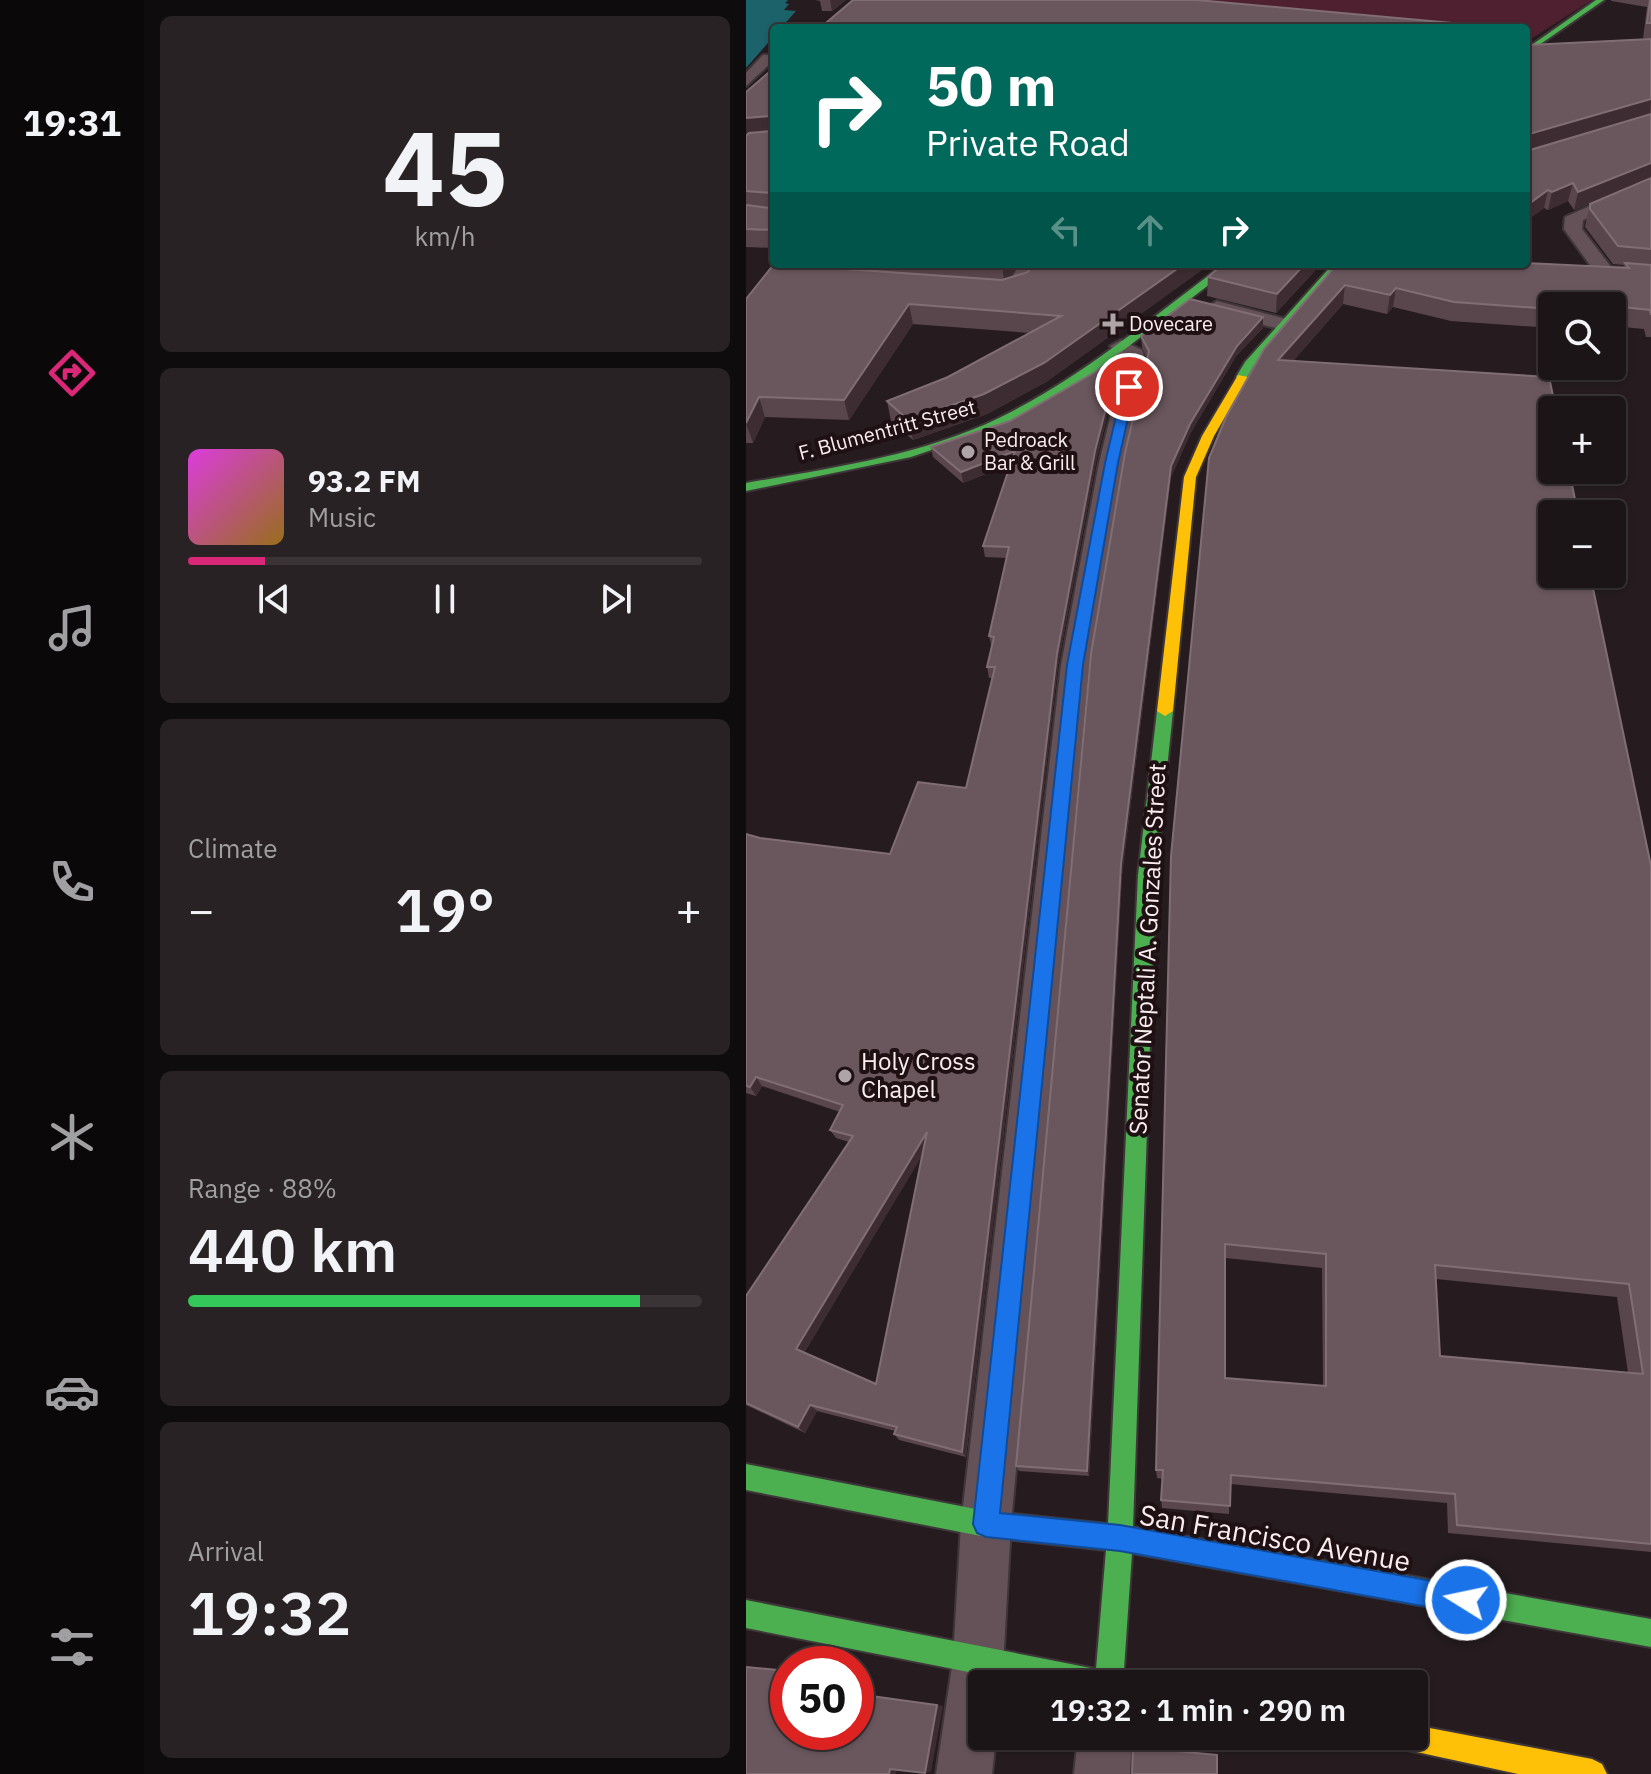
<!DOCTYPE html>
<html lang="en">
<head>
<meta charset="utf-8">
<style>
  body { margin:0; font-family:"IBM Plex Sans",sans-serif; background:#292224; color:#f1f3f6; height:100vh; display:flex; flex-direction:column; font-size:30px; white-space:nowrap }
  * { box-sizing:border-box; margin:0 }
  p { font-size:26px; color:#a09fa1 }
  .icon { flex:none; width:44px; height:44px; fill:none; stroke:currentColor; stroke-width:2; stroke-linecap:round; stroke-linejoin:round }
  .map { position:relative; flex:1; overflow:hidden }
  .side { display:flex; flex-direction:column; gap:16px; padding:16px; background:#0f0c0d; width:602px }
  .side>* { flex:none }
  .guide { position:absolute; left:24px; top:24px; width:760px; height:244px; border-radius:8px; box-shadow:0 2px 6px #0004,0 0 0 2px #3a3436; background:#00695c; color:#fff; overflow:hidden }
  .controls { position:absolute; left:792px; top:292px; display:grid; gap:16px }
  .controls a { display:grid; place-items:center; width:88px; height:88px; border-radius:8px; background:#1c1517; box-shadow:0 2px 6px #0004,0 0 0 2px #3a3436; font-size:40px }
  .speed { position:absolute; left:24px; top:1646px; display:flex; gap:16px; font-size:40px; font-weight:700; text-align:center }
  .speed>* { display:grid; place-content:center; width:104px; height:104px; border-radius:50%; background:#1c1517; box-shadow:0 2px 6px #0004,0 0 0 2px #3a3436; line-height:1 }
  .speed .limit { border:12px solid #d22; background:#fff; color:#111 }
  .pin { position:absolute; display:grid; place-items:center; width:68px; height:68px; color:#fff; margin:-34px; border:4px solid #fff; border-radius:50%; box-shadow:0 2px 8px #0007 }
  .me { position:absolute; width:88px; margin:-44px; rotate:280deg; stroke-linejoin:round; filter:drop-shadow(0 0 6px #0008) }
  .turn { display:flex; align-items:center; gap:28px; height:168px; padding:0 24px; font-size:36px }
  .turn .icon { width:104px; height:104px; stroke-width:2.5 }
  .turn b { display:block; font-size:56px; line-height:68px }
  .lanes { display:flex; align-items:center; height:76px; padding:0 24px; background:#0003; justify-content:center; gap:40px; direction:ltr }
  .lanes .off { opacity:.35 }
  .big { font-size:60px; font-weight:600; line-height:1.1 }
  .side .card { flex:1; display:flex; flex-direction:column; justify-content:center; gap:12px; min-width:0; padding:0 28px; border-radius:12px; background:#292224 }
  .side .dial { align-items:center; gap:0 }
  .dial b { font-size:104px; line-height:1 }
  .song { display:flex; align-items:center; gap:24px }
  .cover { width:96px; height:96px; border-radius:12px; background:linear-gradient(135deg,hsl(300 70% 55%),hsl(40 70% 35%)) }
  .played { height:8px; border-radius:4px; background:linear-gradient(90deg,#db2777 15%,#3a3436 15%) }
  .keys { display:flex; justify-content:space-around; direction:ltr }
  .heat { display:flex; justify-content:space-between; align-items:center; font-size:44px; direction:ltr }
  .charge { height:12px; border-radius:6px; background:linear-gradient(90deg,#34c759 88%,#3a3436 0) }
  .trip { position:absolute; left:222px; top:1670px; width:460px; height:80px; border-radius:8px; background:#1c1517; box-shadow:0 2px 6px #0004,0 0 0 2px #3a3436; font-weight:600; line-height:80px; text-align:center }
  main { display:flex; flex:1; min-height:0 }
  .tab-bar { display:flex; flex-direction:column; width:144px; justify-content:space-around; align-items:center; background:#0b0809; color:#a09fa1 }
  .tab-bar .icon { width:56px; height:56px }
  .tab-bar .on { color:#db2777 }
  .tab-bar b { font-size:36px; color:#f1f3f6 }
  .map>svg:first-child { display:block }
  .green { fill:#4f2030 }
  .water { fill:#1c626b }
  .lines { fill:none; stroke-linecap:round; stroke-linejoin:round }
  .street-casing { stroke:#3e3639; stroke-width:4 }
  .fast-casing { stroke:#3e3639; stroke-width:4 }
  .slow-casing { stroke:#3e3639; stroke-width:4 }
  .street { fill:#655258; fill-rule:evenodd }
  .fast { fill:#4caf50; fill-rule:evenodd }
  .slow { fill:#ffc107; fill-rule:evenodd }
  .wall { fill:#59454c; fill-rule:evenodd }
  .shaded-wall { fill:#3d2d33 }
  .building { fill:#6a575e; stroke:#816e75; stroke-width:2; fill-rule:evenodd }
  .route { fill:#1a73e8; stroke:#114b97; stroke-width:2 }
  .poi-dot { fill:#afa4a7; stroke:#1f1014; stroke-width:3 }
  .labels { text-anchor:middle; stroke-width:8; stroke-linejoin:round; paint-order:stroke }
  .far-poi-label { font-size:20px; fill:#f9edf0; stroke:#1f1014; text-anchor:start }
  .far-street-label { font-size:20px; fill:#f9edf0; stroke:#1f1014 }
  .street-label { font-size:24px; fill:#f9edf0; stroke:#1f1014 }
  .poi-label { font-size:24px; fill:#f9edf0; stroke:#1f1014; text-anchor:start }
  .near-street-label { font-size:28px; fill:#f9edf0; stroke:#1f1014 }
</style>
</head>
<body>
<main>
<nav class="tab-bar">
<b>19:31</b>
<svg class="icon on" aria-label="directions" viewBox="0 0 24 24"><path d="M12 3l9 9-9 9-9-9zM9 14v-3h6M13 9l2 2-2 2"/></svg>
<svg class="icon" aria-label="music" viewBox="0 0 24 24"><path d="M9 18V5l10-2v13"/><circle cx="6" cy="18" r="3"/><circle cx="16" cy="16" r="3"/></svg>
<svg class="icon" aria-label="phone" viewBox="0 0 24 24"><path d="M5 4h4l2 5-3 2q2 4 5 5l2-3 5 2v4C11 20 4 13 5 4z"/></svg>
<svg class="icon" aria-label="climate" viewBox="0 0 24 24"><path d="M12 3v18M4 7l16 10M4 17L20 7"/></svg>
<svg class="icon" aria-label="car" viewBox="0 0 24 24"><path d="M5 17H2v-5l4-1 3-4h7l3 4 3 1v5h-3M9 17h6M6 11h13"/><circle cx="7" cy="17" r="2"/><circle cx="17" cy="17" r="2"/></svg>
<svg class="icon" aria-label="filters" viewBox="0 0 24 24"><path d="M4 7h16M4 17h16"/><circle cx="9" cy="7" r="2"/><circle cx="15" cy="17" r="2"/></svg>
</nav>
<section class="side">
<div class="card dial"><b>45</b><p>km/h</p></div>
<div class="card">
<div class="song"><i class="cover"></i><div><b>93.2 FM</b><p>Music</p></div></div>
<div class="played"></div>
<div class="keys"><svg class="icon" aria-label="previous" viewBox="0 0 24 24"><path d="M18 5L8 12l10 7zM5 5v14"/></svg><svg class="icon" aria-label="pause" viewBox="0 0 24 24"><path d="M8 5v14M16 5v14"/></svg><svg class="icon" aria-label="next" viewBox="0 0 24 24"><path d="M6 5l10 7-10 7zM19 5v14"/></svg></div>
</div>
<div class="card"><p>Climate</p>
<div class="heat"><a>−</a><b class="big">19°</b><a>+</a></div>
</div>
<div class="card"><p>Range · 88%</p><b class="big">440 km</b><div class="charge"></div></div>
<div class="card"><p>Arrival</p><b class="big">19:32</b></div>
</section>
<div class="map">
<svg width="905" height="1774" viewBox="0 0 905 1774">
  <rect width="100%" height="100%" fill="#261c1f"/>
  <polygon class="green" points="338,0 846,0 780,42 780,28 605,28"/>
  <polygon class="water" points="0,0 42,0 39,3 43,4 38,10 50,11 35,28 28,28 28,36 0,68"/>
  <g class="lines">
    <g class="street-casing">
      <g id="street">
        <polygon points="17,55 27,55 28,60 0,86 0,73"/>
        <polygon points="905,179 905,190 837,220 836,229 865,267 905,270 905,282 852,276 818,229 819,217"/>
        <polygon points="274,264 294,264 276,290 259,295 236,293 233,289 243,283 263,282"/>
        <polygon points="471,301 544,320 547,324 537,330 464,311 461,307"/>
        <polygon points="375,340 396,350 400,361 377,463 343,665 265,1524 256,1684 236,1684 236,1736 250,1736 246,1774 190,1774 207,1660 215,1524 315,665 353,463 378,361 364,346"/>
        <polygon points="332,1736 386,1736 384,1774 328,1774"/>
      </g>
    </g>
    <g class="fast-casing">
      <g id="fast">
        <polygon points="850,0 858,0 780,54 780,49"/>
        <path d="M478 264H490L349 372 258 425 165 457 0 491V483C85 468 174 456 253 418 335 378 405 318 478 264Z"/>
        <polygon points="587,264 598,264 508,365 500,379 492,379 490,377 499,362"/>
        <polygon points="419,706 427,711 410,875 387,1527 905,1619 905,1647 386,1553 377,1684 284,1684 0,1628 0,1600 350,1669 360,1550 240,1537 0,1490 0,1464 240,1511 362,1524 392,875 411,711"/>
      </g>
    </g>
    <g class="slow-casing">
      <g id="slow">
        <polygon points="492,375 502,377 468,436 450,477 427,711 419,716 411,711 438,477 456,436"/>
        <polygon points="668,1725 846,1759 856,1764 861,1774 772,1774 643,1746 639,1736 668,1736"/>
      </g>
    </g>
    <use href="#street" class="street"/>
    <use href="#fast" class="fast"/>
    <use href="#slow" class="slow"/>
  </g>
  <g class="wall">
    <polygon points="69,0 100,0 86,11 76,11 74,1"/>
    <path d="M865 0H905V337H900L898 329 866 326V306H806V328L705 321 647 307 641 314 597 304 547 361 905 866V1552L702 1533 701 1503 484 1484 483 1514 416 1508 415 1500 417 1479 411 1478 410 1470 463 458 591 264 877 268 878 265 867 264 839 227 840 222 844 204 887 186 828 210 822 201 802 210 798 208 780 221V30L783 45 904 39 897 38 901 7 865 1ZM479 1258 576 1268 577 1386 479 1378ZM690 1279 871 1297 882 1373 694 1356Z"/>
    <polygon points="28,68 28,248 0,247 0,136"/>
    <polygon points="49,264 272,264 265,277 282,272 286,264 464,264 300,382 241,414 167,440 145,421 141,401 202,377 284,333 167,324 103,420 19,417 7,443 0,443 0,299"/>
    <polygon points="477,264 575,264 530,313 461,296 462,277"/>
    <polygon points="517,317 517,328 490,356 444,434 425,477 376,875 343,1476 273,1471 270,1466 401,358 396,347 395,336"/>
    <path d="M374 363 350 462 312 665 220 1457 153 1440 148 1434 149 1431 71 1411 59 1433 0 1405V1296L103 1142 90 1138 84 1130 94 1112 16 1086 10 1096 0 1093V834L14 838 144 854 220 788 246 678H243L241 667 246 648 243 636 261 558 239 557 237 546 265 464 217 483 187 457 185 447 264 421ZM176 1155 130 1384 58 1353Z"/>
  </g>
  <g class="shaded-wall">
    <polygon points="84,0 100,0 86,11"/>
    <polygon points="905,99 904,114 780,151 783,134"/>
    <polygon points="24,116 28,133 0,136 0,118"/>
    <polygon points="905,163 905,178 828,210 832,192"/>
    <polygon points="827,183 822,201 802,210 806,192"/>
    <polygon points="802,190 798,208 780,221 780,206"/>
    <polygon points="256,264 272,264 264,279 258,281"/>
    <polygon points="438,264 464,264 300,382 241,414 167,440 162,420"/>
    <polygon points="559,264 575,264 530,313 531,294"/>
    <polygon points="599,285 597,304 531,380 532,360"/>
    <polygon points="650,288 647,307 641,314 644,295"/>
    <polygon points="163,304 167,324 103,420 98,400"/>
    <polygon points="517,317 517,328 490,356 444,434 425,477 376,875 343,1476 341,1471 375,864 425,466 444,424 491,346"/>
    <polygon points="374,353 374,363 350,462 312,665 220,1457 216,1452 311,654 349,451"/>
    <polygon points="13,397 19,417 7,443 0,423"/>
    <polygon points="269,451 271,462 217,483 215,472"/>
    <polygon points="10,1077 16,1086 10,1096 4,1087"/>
    <polygon points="181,1132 185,1141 56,1356 50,1349"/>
    <polygon points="64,1405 71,1411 59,1433 52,1427"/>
    <polygon points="191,1705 197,1706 185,1772 179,1773"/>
    <polygon points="144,1769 151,1769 150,1774 143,1774"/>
  </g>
  <g class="building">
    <polygon points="107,0 451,0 762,28 74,28"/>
    <polygon points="904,0 905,0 905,23 901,23"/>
    <polygon points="780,30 783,45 905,39 905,99 783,134 781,147 784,150 905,114 905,163 832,192 827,183 806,192 802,190 780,206"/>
    <polygon points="28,68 28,230 0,229 0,205 23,208 25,193 0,191 0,136 3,133 26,131 24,116 0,118 0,92"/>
    <polygon points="905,178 905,249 872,246 844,209 844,204"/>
    <path d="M780 263 883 268 879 263 905 265V315L904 310 866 306 816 303 817 306H806V309L708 302 650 288 644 295 599 285 532 360 803 377 810 410H806V470H823L832 514H806V574H844L905 866V1544L711 1525 709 1494 485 1475 484 1506 415 1500 417 1470H410L425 856 463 458 480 417 518 349 591 264H780ZM479 1244 580 1254V1386L479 1378ZM689 1265 883 1284 897 1374 694 1356Z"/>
    <polygon points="28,264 256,280 282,272 286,264 438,264 298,363 238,394 162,420 141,401 202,377 315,316 163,304 98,400 13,397 0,423 0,299"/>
    <polygon points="477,264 559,264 531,294 462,277"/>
    <polygon points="444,299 517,317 491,346 444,424 425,466 375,864 341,1471 270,1466 345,654 379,453 403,351 395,336"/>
    <path d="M374 353 349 451 311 654 216 1452 148 1434 151 1427 64 1405 52 1427 0 1403V1296L107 1136 84 1130 97 1105 10 1077 4 1087 0 1086V834L14 838 144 854 172 782 220 788 249 667H241L248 637 243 636 263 547 237 546 269 451 215 472 185 447 264 421 349 372ZM181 1132 130 1384 50 1349Z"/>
    <polygon points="0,1667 42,1671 42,1732 110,1732 110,1694 191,1705 179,1773 144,1769 143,1774 0,1774"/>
    <polygon points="387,1747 471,1755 471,1774 386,1774"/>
  </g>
  <polygon class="route" points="383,383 389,387 372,463 337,665 254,1513 374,1525 720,1587 730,1591 734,1600 730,1610 720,1614 374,1551 240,1537 231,1533 227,1524 321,665 359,463 377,387"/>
  <g class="poi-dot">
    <path d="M363 312h8v8h8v8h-8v8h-8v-8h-8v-8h8z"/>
    <circle cx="222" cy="452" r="8"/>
    <circle cx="99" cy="1076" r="8"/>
  </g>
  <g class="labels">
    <g class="far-poi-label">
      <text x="383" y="331">Dovecare</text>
      <text x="238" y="447">Pedroack<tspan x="238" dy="23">Bar &amp; Grill</tspan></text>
    </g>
    <g class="far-street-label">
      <text transform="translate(141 430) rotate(-15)" y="7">F. Blumentritt Street</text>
    </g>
    <g class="street-label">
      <text transform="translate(402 949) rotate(-87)" y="8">Senator Neptali A. Gonzales Street</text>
    </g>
    <g class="poi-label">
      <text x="115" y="1070">Holy Cross<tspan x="115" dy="28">Chapel</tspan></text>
    </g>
    <g class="near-street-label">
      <text transform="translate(529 1538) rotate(10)" y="10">San Francisco Avenue</text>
    </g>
  </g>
</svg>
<div class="controls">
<a><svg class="icon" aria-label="search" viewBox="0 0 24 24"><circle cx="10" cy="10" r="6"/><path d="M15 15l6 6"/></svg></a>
<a>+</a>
<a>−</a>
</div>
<div class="speed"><div class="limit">50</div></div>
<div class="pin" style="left:383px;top:387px;background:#d93025"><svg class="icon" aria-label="arrive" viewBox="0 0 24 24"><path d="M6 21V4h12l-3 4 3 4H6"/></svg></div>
<svg class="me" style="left:720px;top:1600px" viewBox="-20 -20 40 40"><circle r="17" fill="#1a73e8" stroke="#fff" stroke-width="3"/><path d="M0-11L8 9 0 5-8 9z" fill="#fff"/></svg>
<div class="trip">19:32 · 1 min · 290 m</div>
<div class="guide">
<div class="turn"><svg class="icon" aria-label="right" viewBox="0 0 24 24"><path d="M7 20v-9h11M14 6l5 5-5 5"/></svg><div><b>50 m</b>Private Road</div></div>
<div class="lanes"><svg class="icon off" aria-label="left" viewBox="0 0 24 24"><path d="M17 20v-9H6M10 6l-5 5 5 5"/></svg><svg class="icon off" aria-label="ahead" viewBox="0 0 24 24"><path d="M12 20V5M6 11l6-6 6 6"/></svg><svg class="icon" aria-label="right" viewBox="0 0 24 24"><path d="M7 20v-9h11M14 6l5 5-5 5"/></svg></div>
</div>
</div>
</main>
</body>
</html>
